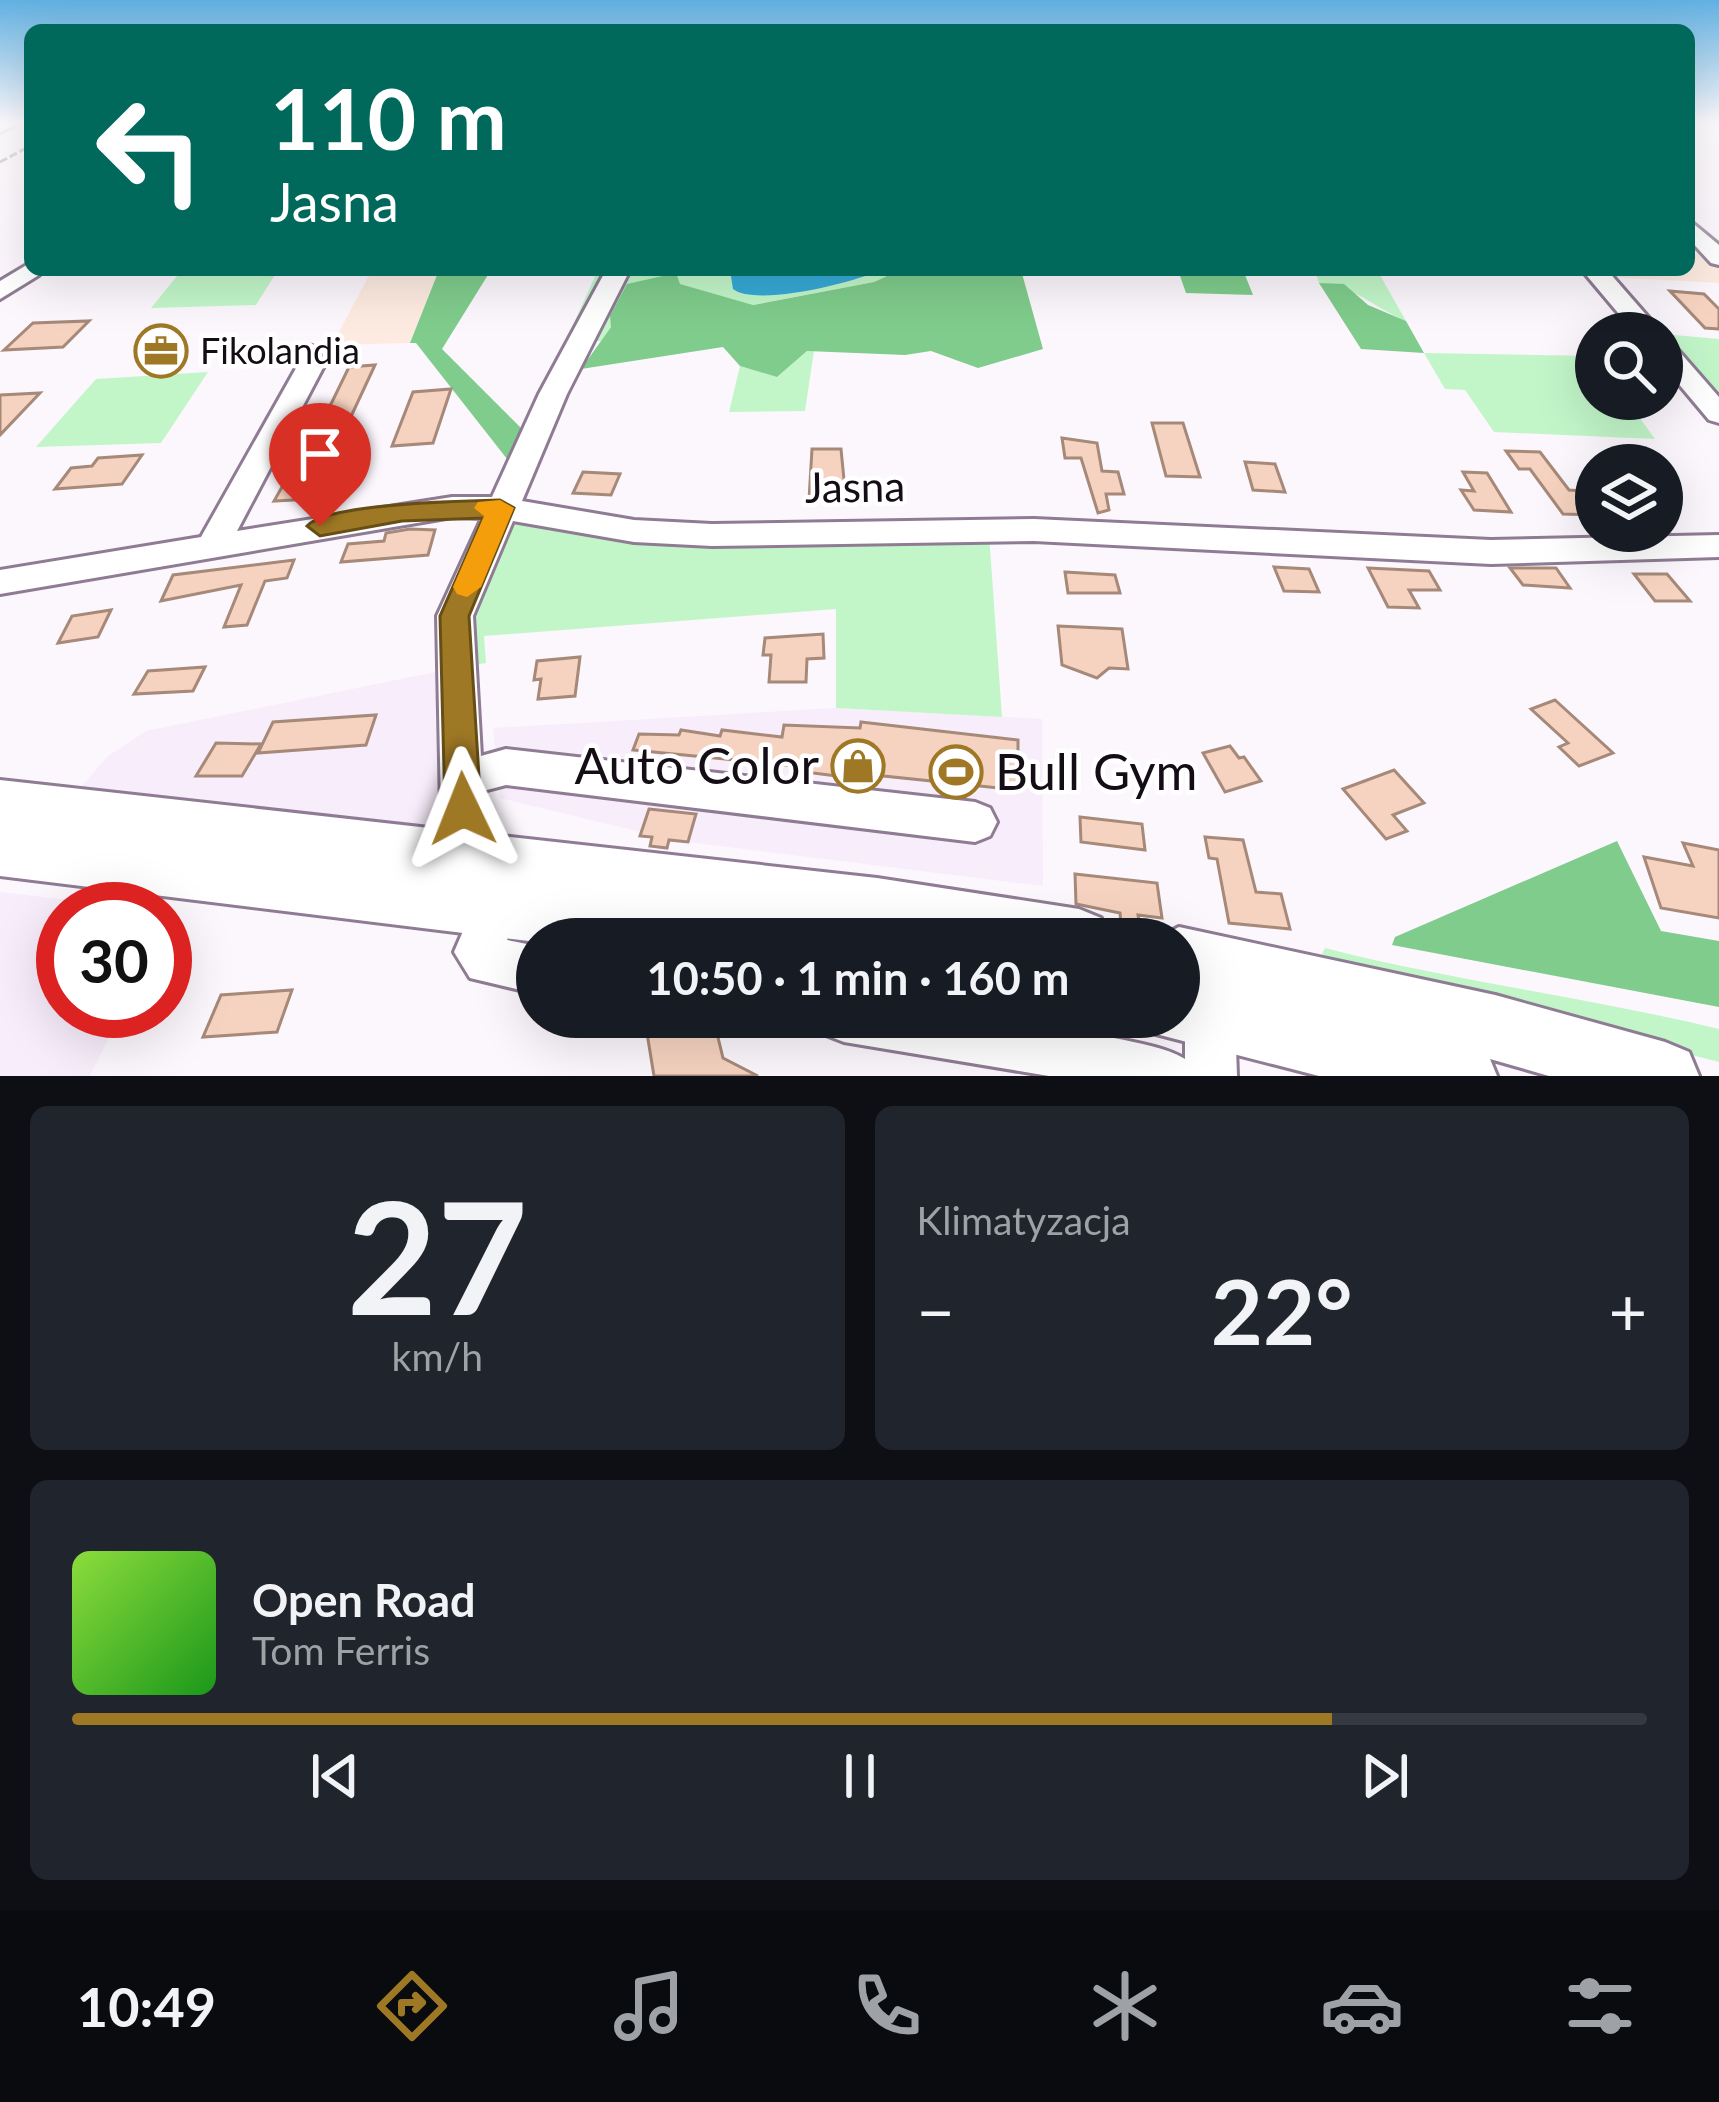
<!DOCTYPE html>
<html lang="pl">
<head>
<meta charset="utf-8">
<style>
  body { margin:0; font-family:Lato,sans-serif; background:#20242c; color:#f1f3f6; height:100vh; display:flex; flex-direction:column; font-size:45px; white-space:nowrap }
  * { box-sizing:border-box; margin:0 }
  p { font-size:39px; color:#9ea1a6 }
  .icon { flex:none; width:66px; height:66px; fill:none; stroke:currentColor; stroke-width:2; stroke-linecap:round; stroke-linejoin:round }
  .map { position:relative; height:1076px; overflow:hidden }
  .drawer { display:flex; flex-direction:column; gap:30px; padding:30px; background:#0d0f14; flex:1 }
  .drawer>* { flex:none }
  .top-card { position:absolute; left:24px; top:24px; width:1671px; height:252px; border-radius:18px; box-shadow:0 12px 48px #0002; background:#00695c; color:#fff; overflow:hidden }
  .tools { position:absolute; left:1575px; top:312px; display:grid; gap:24px }
  .tools a { display:grid; place-items:center; width:108px; height:108px; border-radius:50%; background:#171b24; box-shadow:0 12px 48px #0002; font-size:60px }
  .speed { position:absolute; left:36px; top:882px; display:flex; gap:24px; font-size:60px; font-weight:700; text-align:center }
  .speed>* { display:grid; place-content:center; width:156px; height:156px; border-radius:50%; background:#171b24; box-shadow:0 12px 48px #0002; line-height:1 }
  .speed .limit { border:18px solid #d22; background:#fff; color:#111 }
  .pin { position:absolute; display:grid; place-items:center; width:102px; height:102px; color:#fff; margin:-123px -51px; border-radius:50% 50% 50% 0; rotate:-45deg; box-shadow:0 0 12px #0007 }
  .pin .icon { rotate:45deg }
  .me { position:absolute; width:132px; margin:-66px; rotate:358deg; stroke-linejoin:round; filter:drop-shadow(0 0 9px #0008) }
  .turn { display:flex; align-items:center; gap:42px; height:252px; padding:0 48px; font-size:54px }
  .turn .icon { width:156px; height:156px; stroke-width:2.5 }
  .turn b { display:block; font-size:84px; line-height:102px }
  .big { font-size:90px; font-weight:700; line-height:1.1 }
  .drawer .tile { flex:1; display:flex; flex-direction:column; justify-content:center; gap:18px; min-width:0; padding:0 42px; border-radius:18px; background:#20242c }
  .drawer .dial { align-items:center; gap:0 }
  .dial b { font-size:156px; line-height:1 }
  .song { display:flex; align-items:center; gap:36px }
  .cover { width:144px; height:144px; border-radius:18px; background:linear-gradient(135deg,hsl(90 70% 55%),hsl(120 70% 35%)) }
  .played { height:12px; border-radius:6px; background:linear-gradient(90deg,#9e7824 80%,#363941 80%) }
  .keys { display:flex; justify-content:space-around; direction:ltr }
  .heat { display:flex; justify-content:space-between; align-items:center; font-size:66px; direction:ltr }
  .drawer .tiles { flex:1; display:grid; gap:30px; grid-template-columns:1fr 1fr }
  .tile:last-child { grid-column:span 2 }
  .trip { position:absolute; left:516px; top:918px; width:684px; height:120px; border-radius:60px; background:#171b24; box-shadow:0 12px 48px #0002; font-weight:700; line-height:120px; text-align:center }
  .tab-bar { display:flex; height:192px; justify-content:space-around; align-items:center; background:#090b0e; color:#9ea1a6 }
  .tab-bar .icon { width:84px; height:84px }
  .tab-bar .on { color:#9e7824 }
  .tab-bar b { font-size:54px; color:#f1f3f6 }
  .map>svg:first-child { display:block }
  .built { fill:#f8edfb }
  .industrial { fill:#fdebe1 }
  .green { fill:#c2f6c9 }
  .forest { fill:#7fcc8c }
  .water { fill:#36a9d6 }
  .building { fill:#f6d3c0; stroke:#a68979; stroke-width:3 }
  .lines { fill:none; stroke-linecap:round; stroke-linejoin:round }
  .minor-casing { stroke:#8f7c94; stroke-width:6 }
  .major-casing { stroke:#8f7c94; stroke-width:6 }
  .path { stroke:#837d85; stroke-width:3; stroke-dasharray:8 3; stroke-linecap:butt }
  .minor { fill:#fff; fill-rule:evenodd }
  .major { fill:#fff; fill-rule:evenodd }
  .route { fill:#9e7824; stroke:#674e17; stroke-width:3 }
  .slow { fill:#f59e0b }
  .labels { text-anchor:middle; stroke-width:9; stroke-linejoin:round; paint-order:stroke }
  .far-poi-label { font-size:36px; fill:#140d16; stroke:#fff; text-anchor:start }
  .street-label { font-size:42px; fill:#140d16; stroke:#fff }
  .near-poi-label { font-size:51px; fill:#140d16; stroke:#fff; text-anchor:end }
</style>
</head>
<body>
<div class="map">
<svg width="1719" height="1076" viewBox="0 0 1719 1076">
  <rect width="100%" height="100%" fill="#fcf7fd"/>
  <g class="built">
    <polygon points="445,670 445,809 429,824 395,826 80,788 108,756 146,731"/>
    <polygon points="836,708 1042,719 1043,886 670,840 667,848 650,846 652,838 640,836 641,832 500,798 493,728"/>
    <polygon points="0,892 147,909 63,909 63,1011 122,1011 90,1076 0,1076"/>
  </g>
  <g class="industrial">
    <polygon points="1689,234 1719,266 1719,283 1479,270 1689,270"/>
    <polygon points="372,270 439,270 410,343 332,345"/>
  </g>
  <g class="green">
    <polygon points="182,270 278,270 256,305 151,308"/>
    <polygon points="598,270 900,270 874,282 752,305 679,284 676,274 611,327 601,341 566,340"/>
    <path d="M1315 270H1377L1406 321C1375 308 1351 284 1319 283Z"/>
    <polygon points="1663,334 1719,339 1719,398"/>
    <polygon points="807,351 814,351 805,411 729,412 740,366 777,377"/>
    <polygon points="1424,353 1595,356 1596,399 1626,399 1655,439 1494,432 1465,390 1445,389"/>
    <polygon points="208,372 161,443 36,447 96,379"/>
    <polygon points="519,523 604,534 989,534 1002,717 836,708 836,609 484,636 486,663 469,666 470,604 510,524"/>
    <path d="M1325 948C1453 981 1588 997 1719 1029V1062L1357 969 1322 954Z"/>
  </g>
  <g class="forest">
    <polygon points="439,270 491,270 442,349 529,436 511,464 416,343 410,343"/>
    <polygon points="900,270 1021,270 1043,349 978,368 931,351 905,355 807,351 777,377 740,366 723,347 581,369 611,327 610,316 627,284 676,273 680,284 753,305 874,282"/>
    <polygon points="1178,270 1243,270 1253,295 1186,293"/>
    <polygon points="1319,283 1344,284 1368,305 1406,321 1424,353 1361,349"/>
    <polygon points="1617,841 1661,931 1719,941 1719,1007 1392,945 1395,937"/>
  </g>
  <path class="water" d="M730 270H880C854 283 755 307 733 289Z"/>
  <g class="building">
    <polygon points="1670,291 1704,294 1719,309 1719,329 1705,328"/>
    <polygon points="89,321 63,347 4,350 33,323"/>
    <polygon points="375,365 341,438 334,438 311,499 274,501 302,452 294,452 305,432 312,432 332,402 349,367"/>
    <polygon points="451,389 433,443 392,446 413,392"/>
    <polygon points="40,393 0,435 0,395"/>
    <polygon points="1152,423 1183,423 1200,477 1166,476"/>
    <polygon points="1062,438 1097,443 1102,471 1118,472 1124,494 1106,494 1109,510 1098,513 1081,458 1065,458"/>
    <polygon points="812,449 841,449 846,500 809,500"/>
    <polygon points="1506,451 1540,452 1569,490 1584,491 1596,506 1596,515 1563,514 1530,469 1519,469"/>
    <polygon points="142,455 122,484 55,489 71,468 92,466 98,458"/>
    <polygon points="1245,462 1275,464 1285,492 1253,490"/>
    <polygon points="583,472 620,474 611,495 573,493"/>
    <polygon points="1463,472 1487,473 1511,512 1474,510 1461,490 1474,491"/>
    <polygon points="410,529 435,530 428,555 341,562 348,544 384,541 386,533"/>
    <polygon points="294,560 287,578 265,581 247,625 224,627 241,585 161,601 173,575"/>
    <polygon points="1274,567 1309,569 1319,592 1284,591"/>
    <polygon points="1368,568 1429,571 1440,590 1409,590 1419,608 1388,607"/>
    <polygon points="1510,568 1556,568 1570,588 1523,585"/>
    <polygon points="1065,572 1115,575 1120,593 1068,593"/>
    <polygon points="1634,574 1667,574 1690,601 1655,601"/>
    <polygon points="111,610 98,637 58,643 72,616"/>
    <polygon points="1058,626 1122,629 1128,669 1109,668 1097,678 1062,665"/>
    <polygon points="823,634 824,658 807,659 806,682 769,682 771,655 763,655 765,638"/>
    <polygon points="580,657 575,696 538,699 541,679 534,680 537,661"/>
    <polygon points="205,667 193,691 134,694 148,671"/>
    <polygon points="1555,700 1613,753 1579,766 1559,747 1568,743 1531,709"/>
    <polygon points="376,715 366,745 258,753 273,722"/>
    <polygon points="861,722 1018,740 1018,790 854,773 853,778 805,772 806,767 633,750 639,734 679,735 681,730 720,736 722,730 782,737 784,725 860,728"/>
    <polygon points="216,743 261,744 242,776 196,776"/>
    <polygon points="1230,746 1239,758 1244,757 1261,781 1225,792 1203,753"/>
    <polygon points="1394,770 1424,803 1393,815 1407,831 1386,839 1343,789"/>
    <polygon points="649,809 696,814 688,842 669,840 667,848 650,846 652,837 640,836"/>
    <polygon points="1080,817 1142,824 1145,850 1081,842"/>
    <polygon points="1205,837 1243,840 1256,892 1281,894 1290,929 1229,923 1217,859 1209,858"/>
    <polygon points="1683,843 1719,850 1719,918 1661,908 1644,857 1693,866"/>
    <polygon points="1075,874 1157,883 1162,918 1138,915 1140,926 1121,924 1120,913 1076,904"/>
    <polygon points="292,990 277,1032 203,1037 221,995"/>
    <polygon points="679,1017 713,1017 723,1058 758,1076 654,1076 646,1027"/>
  </g>
  <g class="lines">
    <g class="minor-casing">
      <g id="minor">
        <polygon points="0,124 17,124 0,132"/>
        <polygon points="1689,220 1719,245 1719,265 1711,263 1689,239"/>
        <polygon points="30,263 30,270 43,270 39,275 0,299 0,281"/>
        <polygon points="606,270 630,270 567,394 522,501 634,520 712,524 1034,519 1491,540 1719,535 1719,557 1491,564 1034,541 712,546 634,542 513,521 473,616 481,756 506,749 975,802 990,808 997,822 990,836 975,842 506,785 483,791 485,809 448,887 432,893 416,887 409,872 441,808 437,616 482,518 452,517 0,594 0,570 201,537 299,363 290,352 303,344 312,346 326,362 237,531 452,497 492,497 539,394"/>
        <polygon points="1582,270 1607,270 1662,333 1635,333"/>
        <polygon points="1662,340 1671,342 1719,397 1719,423 1709,420 1662,364"/>
        <polygon points="497,885 514,892 520,908 507,940 537,946 537,994 470,978 454,952 480,892"/>
        <path d="M1210 993 1228 1000 1235 1018 1237 1076H1049L844 1042 826 1035 819 1017C922 1017 1013 1013 1114 1038 1138 1043 1165 1047 1185 1059V1018L1192 1000Z"/>
      </g>
    </g>
    <g class="major-casing">
      <g id="major">
        <polygon points="0,780 877,878 1079,909 1101,918 1109,939 898,939 744,919 752,939 537,942 0,876"/>
        <polygon points="1179,927 1495,995 1665,1042 1689,1052 1699,1076 1549,1076 1490,1059 1497,1076 1319,1076 1156,1034 1149,1017 1179,1017 1179,939 1156,939"/>
      </g>
    </g>
    <polyline class="path" points="0,162 30,146"/>
    <use href="#minor" class="minor"/>
    <use href="#major" class="major"/>
  </g>
  <linearGradient id="sky" x2="0" y2="1"><stop stop-color="#61b0e1"/><stop offset="0.45" stop-color="#fefbfe"/><stop offset="1" stop-color="#fefbfe" stop-opacity="0"/></linearGradient>
  <rect width="1719" height="274" fill="url(#sky)"/>
  <path class="route" d="M500 500 514 508 469 616 481 809 475 820 463 825 450 820 445 809 440 616 483 518 402 521 320 536 307 526C327 503 464 501 500 500Z"/>
  <polygon class="slow" points="500,500 514,508 481,587 467,597 457,594 453,587 484,516 474,508 478,502"/>
  <defs>
    <g id="office-ring" transform="scale(2.7)"><circle r="9.5" fill="#fff" stroke="#9e7824" stroke-width="1.5"/><path d="M-6-3h4V-5.5h4V-3h4V5H-6ZM-1-4.5V-3h2v-1.5ZM-6 0V1H6V0Z" fill="#9e7824"/></g>
    <g id="shop-ring" transform="scale(2.7)"><circle r="9.5" fill="#fff" stroke="#9e7824" stroke-width="1.5"/><path d="M-5-2.5h2.3a2.7 3.5 0 0 1 5.4 0H5L5.5 6h-11ZM-1.5-2.5h3a1.5 2.3 0 0 0-3 0Z" fill="#9e7824"/></g>
    <g id="stadium-ring" transform="scale(2.7)"><circle r="9.5" fill="#fff" stroke="#9e7824" stroke-width="1.5"/><path d="M0-5a6.5 5 0 1 0 0 10a6.5 5 0 1 0 0-10ZM-3.5-1.8h7v3.6h-7Z" fill="#9e7824"/></g>
  </defs>
  <g fill-rule="evenodd">
    <use href="#office-ring" x="161" y="351"/>
    <use href="#shop-ring" x="858" y="766"/>
    <use href="#stadium-ring" x="956" y="772"/>
  </g>
  <g class="labels">
    <g class="far-poi-label">
      <text x="200" y="364">Fikolandia</text>
    </g>
    <g class="street-label">
      <text transform="translate(855 487) rotate(-1)" y="15">Jasna</text>
    </g>
    <g class="near-poi-label">
      <text x="819" y="784">Auto Color</text>
      <text x="995" y="790" text-anchor="start">Bull Gym</text>
    </g>
  </g>
</svg>
<div class="tools">
<a><svg class="icon" aria-label="search" viewBox="0 0 24 24"><circle cx="10" cy="10" r="6"/><path d="M15 15l6 6"/></svg></a>
<a><svg class="icon" aria-label="layers" viewBox="0 0 24 24"><path d="M12 4l9 5-9 5-9-5zM3 14l9 5 9-5"/></svg></a>
</div>
<div class="speed"><div class="limit">30</div></div>
<div class="pin" style="left:320px;top:526px;background:#d93025"><svg class="icon" aria-label="arrive" viewBox="0 0 24 24"><path d="M6 21V4h12l-3 4 3 4H6"/></svg></div>
<svg class="me" style="left:463px;top:809px" viewBox="-20 -20 40 40"><path d="M0-17L14 15 0 8-14 15z" fill="#9e7824" stroke="#fff" stroke-width="4"/></svg>
<div class="trip">10:50 · 1 min · 160 m</div>
<div class="top-card">
<div class="turn"><svg class="icon" aria-label="left" viewBox="0 0 24 24"><path d="M17 20v-9H6M10 6l-5 5 5 5"/></svg><div><b>110 m</b>Jasna</div></div>
</div>
</div>
<section class="drawer">
<div class="tiles">
<div class="tile dial"><b>27</b><p>km/h</p></div>
<div class="tile"><p>Klimatyzacja</p>
<div class="heat"><a>−</a><b class="big">22°</b><a>+</a></div>
</div>
<div class="tile">
<div class="song"><i class="cover"></i><div><b>Open Road</b><p>Tom Ferris</p></div></div>
<div class="played"></div>
<div class="keys"><svg class="icon" aria-label="previous" viewBox="0 0 24 24"><path d="M18 5L8 12l10 7zM5 5v14"/></svg><svg class="icon" aria-label="pause" viewBox="0 0 24 24"><path d="M8 5v14M16 5v14"/></svg><svg class="icon" aria-label="next" viewBox="0 0 24 24"><path d="M6 5l10 7-10 7zM19 5v14"/></svg></div>
</div>
</div>
</section>
<nav class="tab-bar">
<b>10:49</b>
<svg class="icon on" aria-label="directions" viewBox="0 0 24 24"><path d="M12 3l9 9-9 9-9-9zM9 14v-3h6M13 9l2 2-2 2"/></svg>
<svg class="icon" aria-label="music" viewBox="0 0 24 24"><path d="M9 18V5l10-2v13"/><circle cx="6" cy="18" r="3"/><circle cx="16" cy="16" r="3"/></svg>
<svg class="icon" aria-label="phone" viewBox="0 0 24 24"><path d="M5 4h4l2 5-3 2q2 4 5 5l2-3 5 2v4C11 20 4 13 5 4z"/></svg>
<svg class="icon" aria-label="climate" viewBox="0 0 24 24"><path d="M12 3v18M4 7l16 10M4 17L20 7"/></svg>
<svg class="icon" aria-label="car" viewBox="0 0 24 24"><path d="M5 17H2v-5l4-1 3-4h7l3 4 3 1v5h-3M9 17h6M6 11h13"/><circle cx="7" cy="17" r="2"/><circle cx="17" cy="17" r="2"/></svg>
<svg class="icon" aria-label="filters" viewBox="0 0 24 24"><path d="M4 7h16M4 17h16"/><circle cx="9" cy="7" r="2"/><circle cx="15" cy="17" r="2"/></svg>
</nav>
</body>
</html>
